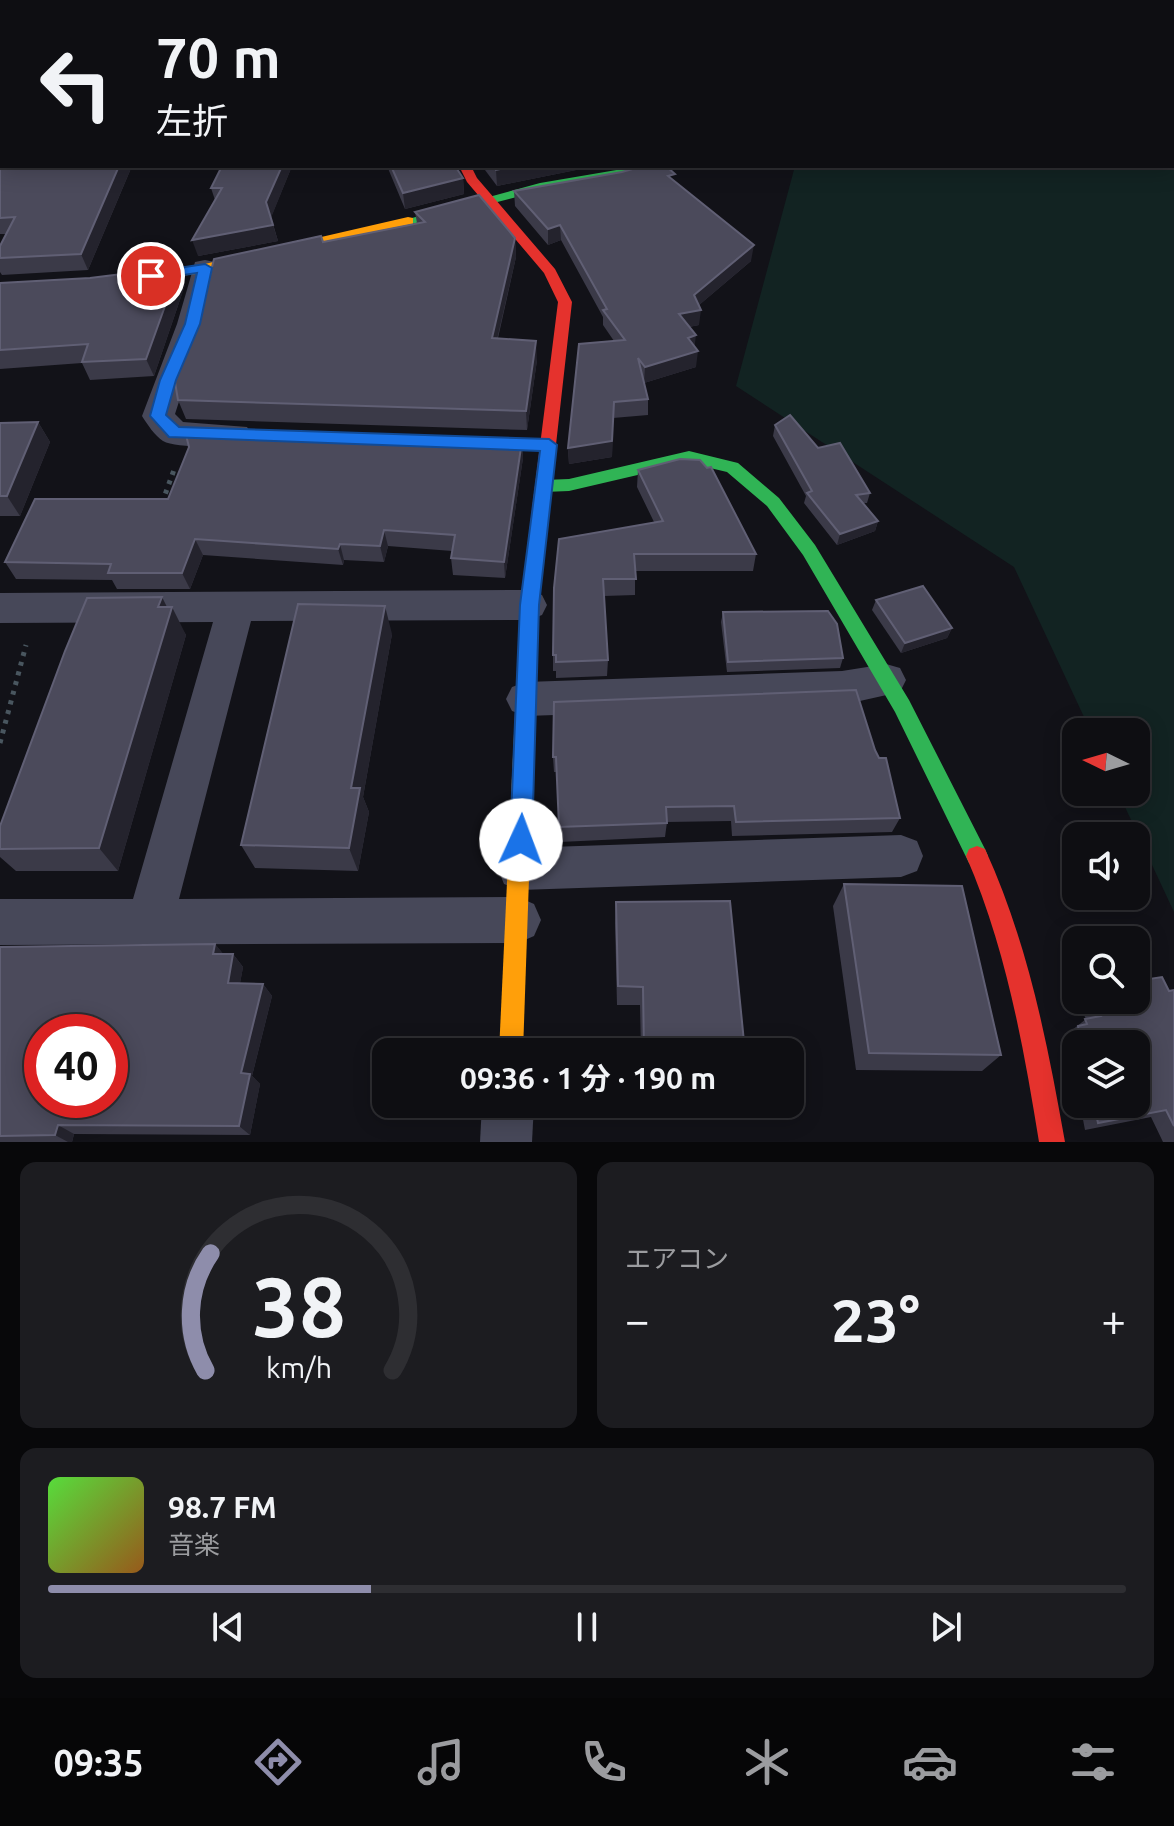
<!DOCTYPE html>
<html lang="ja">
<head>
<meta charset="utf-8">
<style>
  body { margin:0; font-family:Ubuntu,"Noto Sans JP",sans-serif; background:#1c1c20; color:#f1f3f6; height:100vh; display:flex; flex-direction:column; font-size:30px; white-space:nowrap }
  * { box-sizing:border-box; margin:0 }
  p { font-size:26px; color:#9b9c9f }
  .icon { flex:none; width:44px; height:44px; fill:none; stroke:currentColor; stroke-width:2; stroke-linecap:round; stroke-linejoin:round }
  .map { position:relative; height:1142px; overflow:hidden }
  .panel { display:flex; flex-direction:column; gap:20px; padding:20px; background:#08080a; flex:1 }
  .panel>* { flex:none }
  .guide { position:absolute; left:0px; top:0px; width:1174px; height:168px; box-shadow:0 4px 20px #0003,0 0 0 2px #2e2e32; background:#0e0e12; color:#f1f3f6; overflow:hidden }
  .needle { width:52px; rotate:275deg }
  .controls { position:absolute; left:1062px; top:718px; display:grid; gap:16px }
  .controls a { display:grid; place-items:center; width:88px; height:88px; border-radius:16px; background:#0e0e12; box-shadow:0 4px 20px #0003,0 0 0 2px #2e2e32; font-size:40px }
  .speed { position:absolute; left:24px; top:1014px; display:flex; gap:16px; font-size:40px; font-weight:700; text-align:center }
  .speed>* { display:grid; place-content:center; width:104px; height:104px; border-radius:50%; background:#0e0e12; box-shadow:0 4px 20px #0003,0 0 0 2px #2e2e32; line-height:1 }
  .speed .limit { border:12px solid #d22; background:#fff; color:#111 }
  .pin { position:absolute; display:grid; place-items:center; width:68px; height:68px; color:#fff; margin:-34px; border:4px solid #fff; border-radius:50%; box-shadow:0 2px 8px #0007 }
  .me { position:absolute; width:88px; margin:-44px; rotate:2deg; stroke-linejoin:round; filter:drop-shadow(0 0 6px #0008) }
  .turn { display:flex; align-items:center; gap:28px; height:168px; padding:0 24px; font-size:36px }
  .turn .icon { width:104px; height:104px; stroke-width:2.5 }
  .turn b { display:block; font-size:56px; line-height:68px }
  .big { font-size:60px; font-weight:700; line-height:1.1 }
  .panel .tile { flex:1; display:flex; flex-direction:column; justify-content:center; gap:12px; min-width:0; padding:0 28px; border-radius:16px; background:#1c1c20 }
  .panel .dial { align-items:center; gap:0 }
  .dial svg { height:208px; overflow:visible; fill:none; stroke:#2e2e32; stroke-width:7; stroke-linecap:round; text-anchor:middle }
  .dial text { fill:#f1f3f6; stroke:none }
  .song { display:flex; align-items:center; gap:24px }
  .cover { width:96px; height:96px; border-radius:12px; background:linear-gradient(135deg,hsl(110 70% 55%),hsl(30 70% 35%)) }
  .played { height:8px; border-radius:4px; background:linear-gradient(90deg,#8e8dab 30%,#2e2e32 30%) }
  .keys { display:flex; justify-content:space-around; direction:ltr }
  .heat { display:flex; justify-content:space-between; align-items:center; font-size:44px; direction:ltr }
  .panel .tiles { flex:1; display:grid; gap:20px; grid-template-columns:1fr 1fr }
  .tile:last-child { grid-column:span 2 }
  .trip { position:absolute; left:372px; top:1038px; width:432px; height:80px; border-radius:16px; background:#0e0e12; box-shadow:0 4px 20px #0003,0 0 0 2px #2e2e32; font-weight:700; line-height:80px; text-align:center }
  .tabs { display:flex; height:128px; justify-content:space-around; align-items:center; background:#060607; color:#9b9c9f }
  .tabs .icon { width:56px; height:56px }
  .tabs .on { color:#8e8dab }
  .tabs b { font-size:36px; color:#f1f3f6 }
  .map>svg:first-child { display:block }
  .green { fill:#122322 }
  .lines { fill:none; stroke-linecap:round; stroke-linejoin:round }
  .path { stroke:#49565f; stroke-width:5; stroke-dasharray:4 6; stroke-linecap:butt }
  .street { fill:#474859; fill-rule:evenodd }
  .fast { fill:#30b455; fill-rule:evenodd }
  .slow { fill:#ff9f0a; fill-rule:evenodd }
  .jam { fill:#e5322d; fill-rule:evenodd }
  .wall { fill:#3b3a48 }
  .shaded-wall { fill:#24232d }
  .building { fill:#4b4a5b; stroke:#605f74; stroke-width:2; fill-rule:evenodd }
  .route { fill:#1a73e8; stroke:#114b97; stroke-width:2 }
</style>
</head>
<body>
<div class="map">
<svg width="1174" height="1142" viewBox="0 0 1174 1142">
  <rect width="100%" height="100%" fill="#121218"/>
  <g class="green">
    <polygon points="834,0 1141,0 1161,2 842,2"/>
    <polygon points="1172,3 1174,3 1174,912 1118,792 1136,792 1136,732 1091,732 1014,567 736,386 795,166 1172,166"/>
  </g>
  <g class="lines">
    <g class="path">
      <polyline points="162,503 175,467"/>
      <polyline points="0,743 26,645"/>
    </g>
    <g class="street">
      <polygon points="338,0 358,0 337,2"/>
      <path d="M205 260 215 262 219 268 216 287 175 414 183 422 247 427 252 435 247 443C232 447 177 449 163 441 155 436 147 424 142 416L177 324 195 262Z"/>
      <polygon points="529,590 542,595 547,605 542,615 529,620 251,621 179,899 518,897 534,904 541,920 534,936 518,943 0,945 0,899 133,899 213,622 0,623 0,593"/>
      <polygon points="886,664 900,668 906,680 900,692 842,705 526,716 512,711 506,699 512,687 526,682 842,671"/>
      <polygon points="901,835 917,841 923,856 917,871 901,877 520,890 504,884 498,869 504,854 520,848"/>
      <polygon points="482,1104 534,1104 532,1142 480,1142"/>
    </g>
    <g class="fast">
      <polygon points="640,166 660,166 622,179 540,191 408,225 401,221 540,183"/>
      <polygon points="689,451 738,463 779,498 815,545 909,700 985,849 988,856 985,863 977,866 969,863 895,712 803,555 767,506 727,472 689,463 569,491 544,492 536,486 544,480 569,479"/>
    </g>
    <g class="slow">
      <polygon points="408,217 413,218 413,224 196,274 112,285 0,292 0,284 112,277 196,266"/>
      <polygon points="524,725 531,728 534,734 523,1052 499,1052 514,734 517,728"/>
    </g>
    <g class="jam">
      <polygon points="459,166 471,166 477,178 555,269 572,302 538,605 534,734 531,740 524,743 517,740 514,734 520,605 558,302 544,273 467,182"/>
      <path d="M977 846 985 849C1028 943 1047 1041 1065 1142H1039C1023 1044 1006 948 966 856L969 849Z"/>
    </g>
  </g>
  <g class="wall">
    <polygon points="429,0 816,0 822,2 431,2"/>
    <polygon points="0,121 2,166 132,166 88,270 2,275 0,272 0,246 6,234 0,234"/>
    <polygon points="292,166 271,217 278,241 198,256 215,200 211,188"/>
    <polygon points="387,166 455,166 463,178 464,194 405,209"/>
    <polygon points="482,166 615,166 581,169 497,186"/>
    <polygon points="674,181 751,261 699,305 699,325 689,327 695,347 696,367 644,383 648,399 648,415 613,418 612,457 569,464 568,448 614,341 603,325 603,317 561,240 548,245 515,206 514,191"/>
    <polygon points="415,212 515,238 516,257 498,338 537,360 527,430 186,419 178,400 323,242 417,223"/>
    <polygon points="0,283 185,285 154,376 90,380 82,363 0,369"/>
    <polygon points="38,422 50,442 20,516 0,516 0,423"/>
    <polygon points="775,425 818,448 870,493 867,503 864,503 878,521 875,531 837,545 804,503 806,496 773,436"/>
    <polygon points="522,441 523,458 505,578 453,575 451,558 452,551 388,546 384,562 344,560 343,565 203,555 190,589 117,589 112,580 16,579 5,562 168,499"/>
    <polygon points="638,470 756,554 753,571 635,571 635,595 604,596 608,660 607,676 556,678 556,671 553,671 553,655 554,588 654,522 637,487"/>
    <polygon points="876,600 952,628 947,638 901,653 872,610"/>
    <polygon points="167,607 186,635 118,871 16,871 0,857 0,826"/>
    <polygon points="723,612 843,658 840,668 727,672 721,622"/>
    <polygon points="392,634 363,797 369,812 358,871 255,868 241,845"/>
    <polygon points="875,750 900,818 892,832 732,836 731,821 667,822 665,837 560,842 557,772 554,772 553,757"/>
    <polygon points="844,884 1001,1055 982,1071 856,1070 833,906"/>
    <polygon points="616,902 745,1052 641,1052 640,1005 617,1005 615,923"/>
    <polygon points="215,944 223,954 233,954 243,967 240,983 263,984 272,996 252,1076 260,1084 250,1135 74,1134 72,1142 0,1142 0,947"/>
    <polygon points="1174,990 1174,1142 1163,1142 1151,1117 1085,1130 1080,1104 1136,1104 1136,1044 1076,1044 1076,1086 1066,1035 1086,1019 1081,1009 1092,1000"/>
  </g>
  <g class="shaded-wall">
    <polygon points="119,166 132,166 88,270 81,254"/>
    <polygon points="282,166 292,166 271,218 266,202"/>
    <polygon points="515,166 581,166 581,169 497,186 496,170"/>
    <polygon points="463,178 464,194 405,209 403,193"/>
    <polygon points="273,225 278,241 198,256 192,240"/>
    <polygon points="560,225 561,240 548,245 548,229"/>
    <polygon points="515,238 516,257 493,357 492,338"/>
    <polygon points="754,245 751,261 692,311 694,295"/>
    <polygon points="179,267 185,285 154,376 146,359"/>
    <polygon points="701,310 699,325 677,329 679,314"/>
    <polygon points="696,335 694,351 688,338"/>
    <polygon points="536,341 537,360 527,430 526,411"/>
    <polygon points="698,351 696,367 644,383 645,367"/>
    <polygon points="614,402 612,457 569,464 568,448"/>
    <polygon points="38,422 50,442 20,516 7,496"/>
    <polygon points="522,441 523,458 505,578 504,562"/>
    <polygon points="878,521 875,531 837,545 840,534"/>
    <polygon points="384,530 388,546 384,562 380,546"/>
    <polygon points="195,539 203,555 190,589 182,573"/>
    <polygon points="340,544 344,560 343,565 338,549"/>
    <polygon points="162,597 170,613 172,607 186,635 118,871 99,848 158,607"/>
    <polygon points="385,606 392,634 363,797 369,812 358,871 349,848 351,788"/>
    <polygon points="952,628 947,638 901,653 905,643"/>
    <polygon points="215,944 226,957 213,954"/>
    <polygon points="233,954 243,967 238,995 228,983"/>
    <polygon points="263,984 272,996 252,1076 260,1084 250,1135 239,1126 241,1073"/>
    <polygon points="58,1125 74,1134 72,1142 68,1142 55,1135"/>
  </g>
  <g class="building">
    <polygon points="102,0 333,0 333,2 101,2"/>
    <polygon points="440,0 816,0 822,2 442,2"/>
    <polygon points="0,121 2,121 2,166 119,166 81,254 0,258 0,246 15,217 0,218"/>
    <polygon points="222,166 282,166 266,202 273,225 192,240 222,188 211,188"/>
    <polygon points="391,166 455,166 463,178 403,193"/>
    <polygon points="493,166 515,166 496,170"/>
    <polygon points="643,166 666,166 675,174 668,176 754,245 694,295 701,310 679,314 696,335 688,338 698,351 645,367 638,358 648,399 614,402 612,441 568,448 579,344 625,340 603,310 607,309 560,225 548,229 514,191 622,172"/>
    <polygon points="479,195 515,238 492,338 536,341 526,411 178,400 175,382 207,287 214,259 321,236 323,242 425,222 415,212"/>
    <polygon points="179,267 146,359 82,362 88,344 0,350 0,283 90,278"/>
    <polygon points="790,415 818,448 840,443 870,493 856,495 878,521 840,534 807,493 812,491 775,425"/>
    <polygon points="38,422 7,496 0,496 0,423"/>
    <polygon points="185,431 522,441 504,562 451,558 455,535 384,530 380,546 340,544 338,549 195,539 182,573 108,573 111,564 5,562 35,499 168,499 189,447"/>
    <polygon points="680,459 700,460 707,468 711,467 756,554 634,554 636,579 603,579 608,660 556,662 556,655 553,655 554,588 559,539 663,521 638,470"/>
    <polygon points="923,586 952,628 905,643 876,600"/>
    <polygon points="162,597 158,607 172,607 99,848 0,849 0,826 65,651 87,598"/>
    <polygon points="298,604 385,606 351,788 360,788 349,848 241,845"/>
    <polygon points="828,611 837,624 843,658 728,662 723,612"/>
    <polygon points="856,690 875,750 879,758 886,758 900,818 736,822 734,806 666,807 667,823 559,827 556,757 553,757 554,702"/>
    <polygon points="844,884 962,886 1001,1055 869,1053"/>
    <polygon points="730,901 745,1052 644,1052 643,987 618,986 616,902"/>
    <path d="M215 944 213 954H233L228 983 263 984 241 1073 250 1074 239 1126 58 1125 55 1135 0 1136V947ZM42 1032H110V1100H42Z"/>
    <polygon points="1162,977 1169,991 1174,990 1174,1126 1166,1110 1098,1123 1094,1104 1136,1104 1136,1044 1081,1044 1078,1026 1087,1024 1085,1019 1101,1016 1094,1000 1136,1000 1136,981"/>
  </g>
  <polygon class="route" points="205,264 212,268 200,324 176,380 166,415 179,427 549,439 557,445 539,605 532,840 529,848 521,851 513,848 510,840 520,605 540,451 169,437 150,416 160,380 185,324 197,273 151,280 144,276 151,272"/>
</svg>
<div class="controls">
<a><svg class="needle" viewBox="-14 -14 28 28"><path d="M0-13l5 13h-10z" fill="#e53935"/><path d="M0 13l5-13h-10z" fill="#9b9c9f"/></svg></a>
<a><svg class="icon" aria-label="sound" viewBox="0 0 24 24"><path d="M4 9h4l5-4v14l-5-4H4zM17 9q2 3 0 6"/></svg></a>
<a><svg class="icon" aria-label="search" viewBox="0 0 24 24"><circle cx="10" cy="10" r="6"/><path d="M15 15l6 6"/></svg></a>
<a><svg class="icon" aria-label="layers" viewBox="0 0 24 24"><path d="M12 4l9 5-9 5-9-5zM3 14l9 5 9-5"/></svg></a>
</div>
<div class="speed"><div class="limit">40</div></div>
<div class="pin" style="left:151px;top:276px;background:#d93025"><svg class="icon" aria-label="arrive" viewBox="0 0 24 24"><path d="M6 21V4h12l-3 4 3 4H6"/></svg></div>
<svg class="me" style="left:521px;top:840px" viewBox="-20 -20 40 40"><circle r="19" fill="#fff"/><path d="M0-13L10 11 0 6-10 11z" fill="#1a73e8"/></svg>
<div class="trip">09:36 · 1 分 · 190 m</div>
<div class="guide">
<div class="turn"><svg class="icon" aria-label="left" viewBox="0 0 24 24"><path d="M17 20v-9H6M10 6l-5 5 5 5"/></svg><div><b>70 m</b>左折</div></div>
</div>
</div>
<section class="panel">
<div class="tiles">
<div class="tile dial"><svg viewBox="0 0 100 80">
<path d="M14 69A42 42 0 1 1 86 69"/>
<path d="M14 69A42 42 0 0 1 16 24" stroke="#8e8dab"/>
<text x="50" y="56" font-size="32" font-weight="700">38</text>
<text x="50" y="72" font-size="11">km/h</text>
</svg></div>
<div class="tile"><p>エアコン</p>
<div class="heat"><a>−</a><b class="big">23°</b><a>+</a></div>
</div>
<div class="tile">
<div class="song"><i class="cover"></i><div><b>98.7 FM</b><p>音楽</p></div></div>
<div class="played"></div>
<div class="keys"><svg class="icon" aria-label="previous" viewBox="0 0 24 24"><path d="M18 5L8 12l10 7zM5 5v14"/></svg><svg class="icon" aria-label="pause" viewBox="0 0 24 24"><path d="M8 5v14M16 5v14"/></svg><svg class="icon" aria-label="next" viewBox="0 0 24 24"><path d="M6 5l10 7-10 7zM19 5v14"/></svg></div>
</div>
</div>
</section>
<nav class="tabs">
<b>09:35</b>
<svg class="icon on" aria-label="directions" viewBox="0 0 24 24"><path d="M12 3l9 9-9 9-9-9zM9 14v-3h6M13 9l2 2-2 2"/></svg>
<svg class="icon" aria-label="music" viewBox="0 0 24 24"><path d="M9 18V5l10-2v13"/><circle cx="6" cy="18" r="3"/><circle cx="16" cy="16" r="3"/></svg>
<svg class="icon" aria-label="phone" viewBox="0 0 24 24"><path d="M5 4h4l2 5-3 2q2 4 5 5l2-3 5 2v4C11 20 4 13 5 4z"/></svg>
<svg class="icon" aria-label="climate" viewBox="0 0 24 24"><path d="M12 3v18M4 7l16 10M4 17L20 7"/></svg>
<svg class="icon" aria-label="car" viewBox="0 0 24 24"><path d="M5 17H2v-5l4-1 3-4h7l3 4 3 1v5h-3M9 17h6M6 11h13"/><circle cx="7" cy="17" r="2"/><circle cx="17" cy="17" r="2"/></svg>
<svg class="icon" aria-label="filters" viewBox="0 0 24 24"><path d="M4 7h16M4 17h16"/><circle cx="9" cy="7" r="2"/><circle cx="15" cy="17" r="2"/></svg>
</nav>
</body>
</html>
